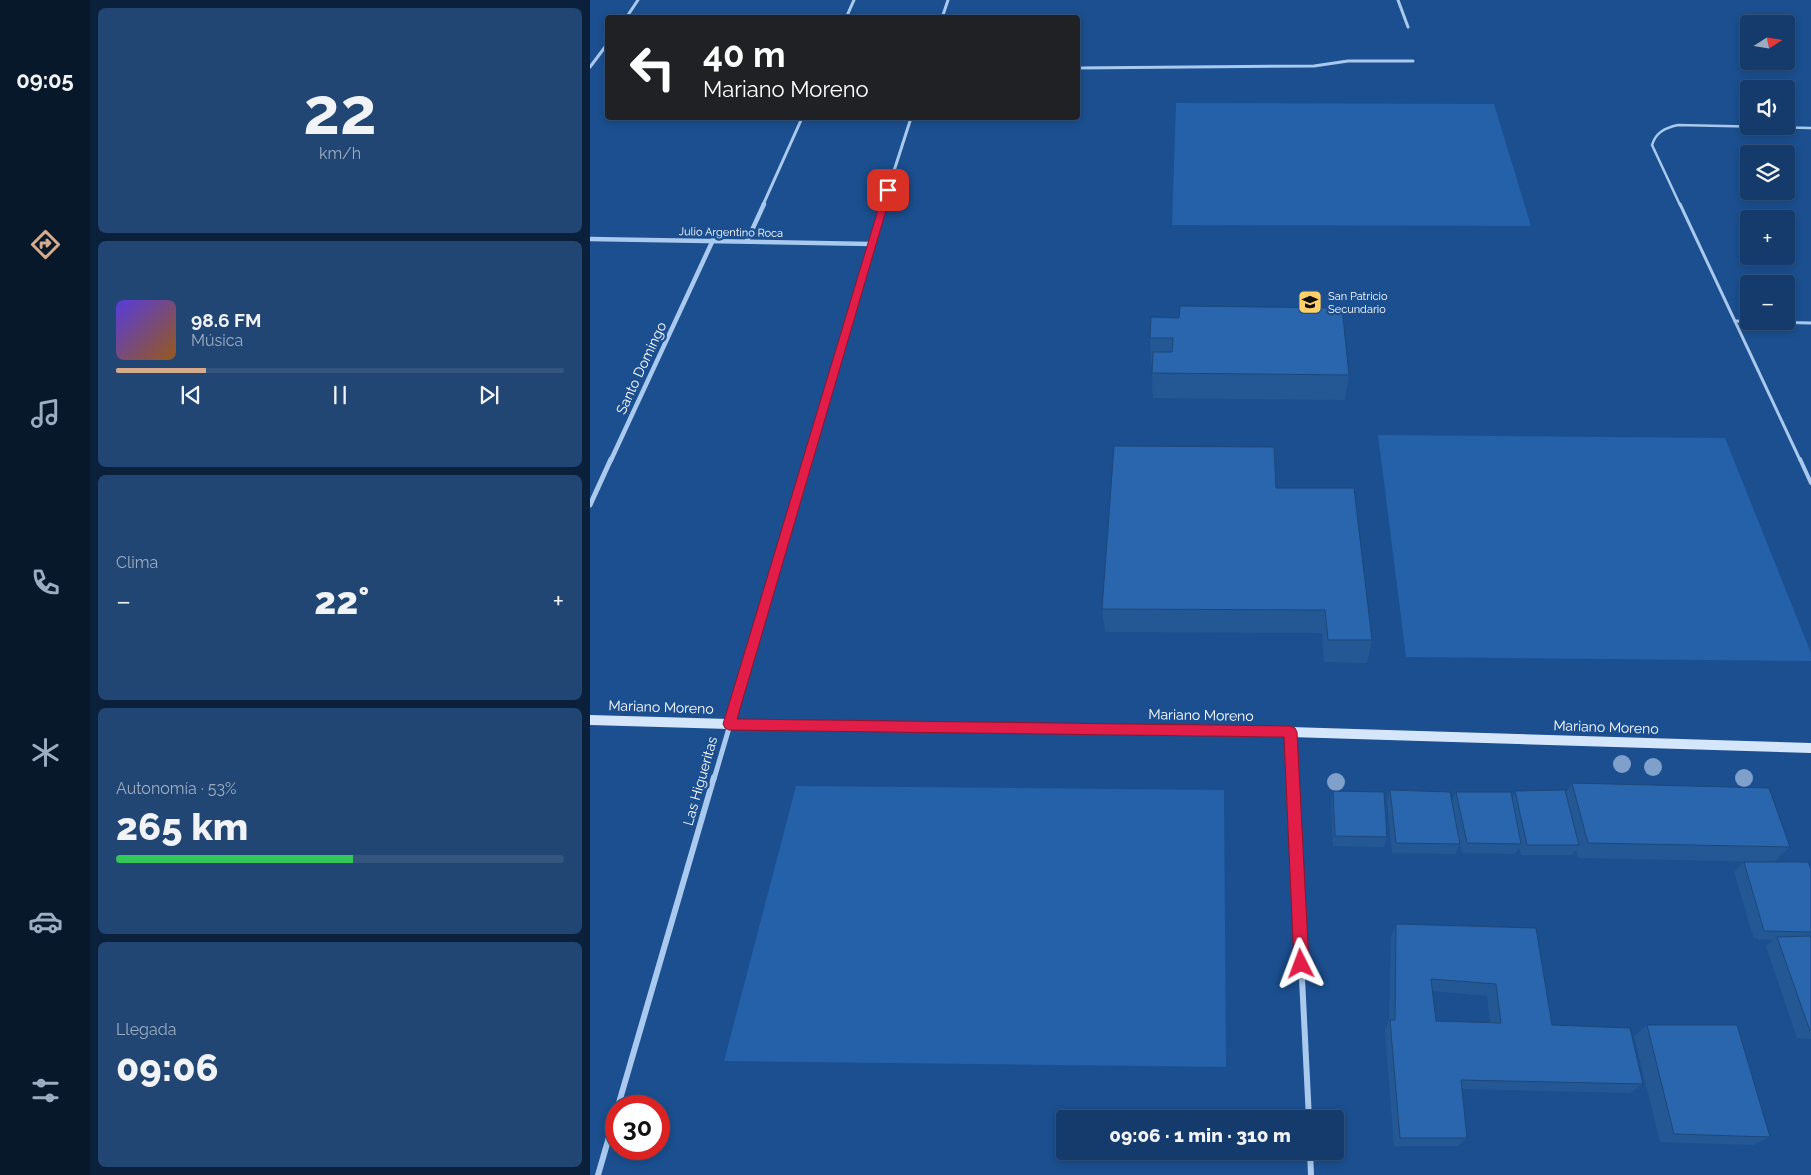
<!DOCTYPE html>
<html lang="es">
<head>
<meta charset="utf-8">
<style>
  body { margin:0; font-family:Raleway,sans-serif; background:#214673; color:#f1f3f6; height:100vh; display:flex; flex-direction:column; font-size:19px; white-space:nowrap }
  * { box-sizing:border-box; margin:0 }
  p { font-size:16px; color:#9dadc1 }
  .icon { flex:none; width:28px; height:28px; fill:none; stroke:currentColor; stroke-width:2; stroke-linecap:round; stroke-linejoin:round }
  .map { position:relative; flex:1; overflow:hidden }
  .details { display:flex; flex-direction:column; gap:8px; padding:8px; background:#0b203b; width:500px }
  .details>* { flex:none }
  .guide { position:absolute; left:15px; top:15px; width:475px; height:105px; border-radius:5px; box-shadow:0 2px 8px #0003,0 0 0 1px #33557e; background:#202124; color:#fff; overflow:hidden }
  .needle { width:32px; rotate:78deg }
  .controls { position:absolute; left:1150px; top:15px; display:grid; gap:10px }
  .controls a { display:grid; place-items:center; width:55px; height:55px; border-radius:5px; background:#143b6b; box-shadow:0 2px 8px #0003,0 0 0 1px #33557e; font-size:25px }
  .speed { position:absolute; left:15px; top:1095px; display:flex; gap:10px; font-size:25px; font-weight:700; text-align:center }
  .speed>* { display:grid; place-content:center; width:65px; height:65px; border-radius:50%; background:#143b6b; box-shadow:0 2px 8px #0003,0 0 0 1px #33557e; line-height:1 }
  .speed .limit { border:8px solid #d22; background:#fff; color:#111 }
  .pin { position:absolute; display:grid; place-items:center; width:42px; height:42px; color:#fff; margin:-21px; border-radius:10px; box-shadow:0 2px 8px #0006 }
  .me { position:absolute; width:55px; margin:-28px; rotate:357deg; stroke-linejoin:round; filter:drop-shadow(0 0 4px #0008) }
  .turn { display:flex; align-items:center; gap:18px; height:105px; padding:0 15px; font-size:22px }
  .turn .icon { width:65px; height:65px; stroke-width:2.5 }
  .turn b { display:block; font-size:35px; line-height:42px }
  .big { font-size:38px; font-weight:800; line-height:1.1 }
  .details .card { flex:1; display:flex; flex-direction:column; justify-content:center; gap:8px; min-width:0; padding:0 18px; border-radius:8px; background:#214673 }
  .details .dial { align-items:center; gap:0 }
  .dial b { font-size:65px; line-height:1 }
  .song { display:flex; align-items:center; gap:15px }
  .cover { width:60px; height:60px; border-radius:8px; background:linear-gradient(135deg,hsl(250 70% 55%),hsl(30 70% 35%)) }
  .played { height:5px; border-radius:2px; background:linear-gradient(90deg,#d6ab8b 20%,#33557e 20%) }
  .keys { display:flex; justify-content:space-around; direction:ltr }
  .heat { display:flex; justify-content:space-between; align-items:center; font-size:28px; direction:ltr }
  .charge { height:8px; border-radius:4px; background:linear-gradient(90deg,#34c759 53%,#33557e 0) }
  .trip { position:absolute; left:466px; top:1110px; width:288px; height:50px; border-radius:5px; background:#143b6b; box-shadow:0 2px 8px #0003,0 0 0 1px #33557e; font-weight:800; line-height:50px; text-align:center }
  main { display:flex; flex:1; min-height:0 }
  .dock { display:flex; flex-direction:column; width:90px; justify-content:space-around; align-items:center; background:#08182b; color:#9dadc1 }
  .dock .icon { width:35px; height:35px }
  .dock .on { color:#d6ab8b }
  .dock b { font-size:22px; color:#f1f3f6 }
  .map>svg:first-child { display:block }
  .green { fill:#2461a8 }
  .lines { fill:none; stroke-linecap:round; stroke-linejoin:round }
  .lane-far2 { stroke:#a9c9ee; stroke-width:2.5 }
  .lane-far1 { stroke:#a9c9ee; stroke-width:3 }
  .lane { stroke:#a9c9ee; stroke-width:4 }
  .street-far3 { stroke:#a9c9ee; stroke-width:3 }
  .street-far2 { stroke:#a9c9ee; stroke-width:4.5 }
  .street-far1 { stroke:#a9c9ee; stroke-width:5 }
  .street { stroke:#a9c9ee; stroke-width:6 }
  .secondary { fill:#d6e6fa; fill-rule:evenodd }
  .tree { fill:#7ea0ca }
  .wall { fill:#245895; fill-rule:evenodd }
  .building { fill:#2a66ad; stroke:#1d4779; fill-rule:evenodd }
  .route { fill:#e11d48; stroke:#92132f }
  .labels { text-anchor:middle; stroke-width:5; stroke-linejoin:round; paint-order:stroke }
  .far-street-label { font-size:11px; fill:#fff; stroke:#1b4f8f }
  .far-poi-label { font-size:11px; fill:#fff; stroke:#1b4f8f; text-anchor:start }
  .street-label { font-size:14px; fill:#fff; stroke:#1b4f8f }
</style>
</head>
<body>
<main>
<nav class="dock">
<b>09:05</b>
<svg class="icon on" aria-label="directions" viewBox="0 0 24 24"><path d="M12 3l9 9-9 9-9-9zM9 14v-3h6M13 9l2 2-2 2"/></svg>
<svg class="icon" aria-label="music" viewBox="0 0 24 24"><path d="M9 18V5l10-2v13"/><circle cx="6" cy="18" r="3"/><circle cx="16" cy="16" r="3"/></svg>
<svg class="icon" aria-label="phone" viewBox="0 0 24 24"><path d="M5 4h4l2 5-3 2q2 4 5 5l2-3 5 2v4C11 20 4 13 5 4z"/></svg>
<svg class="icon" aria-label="climate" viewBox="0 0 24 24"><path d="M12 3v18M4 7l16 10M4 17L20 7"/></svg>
<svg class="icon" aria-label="car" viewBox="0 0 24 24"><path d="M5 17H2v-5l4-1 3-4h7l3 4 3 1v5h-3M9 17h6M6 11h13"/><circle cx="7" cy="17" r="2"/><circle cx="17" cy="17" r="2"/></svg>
<svg class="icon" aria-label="filters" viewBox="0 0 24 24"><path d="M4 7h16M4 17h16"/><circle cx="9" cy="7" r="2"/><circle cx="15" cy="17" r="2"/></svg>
</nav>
<section class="details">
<div class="card dial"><b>22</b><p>km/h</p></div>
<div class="card">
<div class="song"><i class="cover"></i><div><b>98.6 FM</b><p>Música</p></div></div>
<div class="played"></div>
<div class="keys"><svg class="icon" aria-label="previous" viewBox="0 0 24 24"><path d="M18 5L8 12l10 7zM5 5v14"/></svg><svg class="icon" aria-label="pause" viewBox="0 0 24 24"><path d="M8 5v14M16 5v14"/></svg><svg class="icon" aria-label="next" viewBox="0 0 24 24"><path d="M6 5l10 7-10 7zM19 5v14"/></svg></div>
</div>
<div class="card"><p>Clima</p>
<div class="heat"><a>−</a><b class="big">22°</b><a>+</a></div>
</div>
<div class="card"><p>Autonomía · 53%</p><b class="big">265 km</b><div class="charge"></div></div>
<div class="card"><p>Llegada</p><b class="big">09:06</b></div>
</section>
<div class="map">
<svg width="1221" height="1175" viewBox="0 0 1221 1175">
  <rect width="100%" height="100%" fill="#1b4f8f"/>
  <g class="green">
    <polygon points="586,103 904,104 941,226 582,225"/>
    <polygon points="788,435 1135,438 1221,653 1221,661 816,657"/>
    <polygon points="206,786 634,790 636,1067 134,1061"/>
  </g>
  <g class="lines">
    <path class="lane-far2" d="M1090 205 1062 145C1066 132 1075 128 1088 125L1221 128"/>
    <g class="lane-far1">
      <polyline points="1090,204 1210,460"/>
      <polyline points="1145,321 1221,323"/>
    </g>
    <polyline class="lane" points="1210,459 1221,483"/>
    <g class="street-far3">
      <polyline points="808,0 818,27"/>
      <polyline points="36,18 48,0"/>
      <polyline points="256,18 264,0"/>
      <polyline points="352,18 358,0"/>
      <polyline points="0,67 18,43"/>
      <polyline points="488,68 724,66 758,61 823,61"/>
      <polyline points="173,205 212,118"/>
      <polyline points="293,205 321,118"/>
    </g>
    <g class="street-far2">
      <polyline points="0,239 281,244"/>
      <polyline points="157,241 174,204"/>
      <polyline points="21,460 123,240"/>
      <polyline points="217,460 294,204"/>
    </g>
    <g class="street-far1">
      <polyline points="0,505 21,459"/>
      <polyline points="700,732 702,779"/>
      <polyline points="124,779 218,459"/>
    </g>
    <g class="street">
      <polyline points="702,777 719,1119"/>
      <polyline points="28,1106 124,777"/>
      <polyline points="720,1151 721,1175"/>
      <polyline points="8,1175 26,1113"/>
    </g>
    <polygon class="secondary" points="0,715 139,719 700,727 1221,743 1221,753 700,737 139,729 0,725"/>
  </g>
  <g class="tree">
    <circle cx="1032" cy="764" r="9"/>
    <circle cx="1063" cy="767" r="9"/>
    <circle cx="1154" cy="778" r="9"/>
    <circle cx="746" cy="782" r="9"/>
  </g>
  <g class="wall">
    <polygon points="561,317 759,375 755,400 563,398 562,373 562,363 561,363 560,338"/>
    <polygon points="686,488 782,640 777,663 734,662 732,633 515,632 512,609"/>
    <polygon points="982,783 1200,847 1184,862 988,858 986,850 982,855 931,855 929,848 925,854 872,853 866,827 870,844 865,854 802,853 797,800 800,790 862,801 866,792 922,798 925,791 976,793"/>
    <polygon points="743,791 797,837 794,847 743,846 741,801"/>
    <polygon points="1154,862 1221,869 1221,1039 1207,1038 1176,946 1183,940 1164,939 1144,872"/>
    <path d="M806 924 946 928 962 1025 1053 1084 1040 1093 872 1089 877 1138 868 1146H804L795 1030 799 1022 801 937ZM842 991 897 996 900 1023 846 1021Z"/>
    <polygon points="1057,1025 1180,1137 1163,1145 1070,1142 1044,1036"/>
  </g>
  <g class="building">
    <polygon points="590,306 752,308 759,375 562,373 563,352 582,352 583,338 560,338 561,317 589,318"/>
    <polygon points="524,446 684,447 686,488 764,488 782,640 738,640 735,610 512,609"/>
    <polygon points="982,783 1179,788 1200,847 998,843"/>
    <polygon points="800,790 860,792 870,844 806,843"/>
    <polygon points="975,790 989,845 937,845 925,791"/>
    <polygon points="743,791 794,792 797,837 745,836"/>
    <polygon points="866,792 921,792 931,844 877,843"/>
    <polygon points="1154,862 1218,862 1221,869 1221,932 1174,931"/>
    <path d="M806 924 946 928 962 1025 1040 1028 1053 1084 871 1080 877 1138H810L800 1020H805ZM841 979 906 984 911 1023 846 1021Z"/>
    <polygon points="1221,936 1221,1031 1220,1031 1187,937"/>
    <polygon points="1057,1025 1147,1025 1180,1137 1084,1134"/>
  </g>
  <polygon class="route" points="298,187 302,190 147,719 700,726 705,728 707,732 719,964 716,969 711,971 706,969 704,964 694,737 139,730 135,728 133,724 294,190"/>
  <defs>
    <g id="school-square" transform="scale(1.25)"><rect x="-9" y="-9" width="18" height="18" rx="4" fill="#ffd166" stroke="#1b4f8f"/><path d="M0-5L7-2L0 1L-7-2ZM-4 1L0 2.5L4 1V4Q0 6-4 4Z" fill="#111"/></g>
  </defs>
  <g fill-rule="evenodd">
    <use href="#school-square" x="720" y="302"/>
  </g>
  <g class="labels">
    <g class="far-street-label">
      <text transform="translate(141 232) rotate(1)" y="4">Julio Argentino Roca</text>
    </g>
    <g class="far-poi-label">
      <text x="738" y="300">San Patricio<tspan x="738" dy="13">Secundario</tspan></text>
    </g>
    <g class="street-label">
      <text transform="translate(51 368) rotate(-65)" y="5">Santo Domingo</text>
      <text transform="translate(71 707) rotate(2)" y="5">Mariano Moreno</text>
      <text transform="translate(611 715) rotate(1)" y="5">Mariano Moreno</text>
      <text transform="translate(1016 727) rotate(2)" y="5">Mariano Moreno</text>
      <text transform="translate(110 781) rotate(-74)" y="5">Las Higueritas</text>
    </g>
  </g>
</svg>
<div class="controls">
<a><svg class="needle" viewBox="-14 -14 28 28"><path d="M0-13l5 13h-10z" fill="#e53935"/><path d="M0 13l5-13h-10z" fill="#9dadc1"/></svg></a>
<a><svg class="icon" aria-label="sound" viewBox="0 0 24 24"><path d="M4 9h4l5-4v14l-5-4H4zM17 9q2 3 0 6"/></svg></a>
<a><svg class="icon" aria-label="layers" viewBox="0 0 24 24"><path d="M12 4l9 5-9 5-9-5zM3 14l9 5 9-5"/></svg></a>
<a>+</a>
<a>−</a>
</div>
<div class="speed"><div class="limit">30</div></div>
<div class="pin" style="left:298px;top:190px;background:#d93025"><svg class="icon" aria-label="arrive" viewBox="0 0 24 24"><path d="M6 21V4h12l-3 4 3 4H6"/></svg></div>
<svg class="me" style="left:711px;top:964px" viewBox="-20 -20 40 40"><path d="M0-17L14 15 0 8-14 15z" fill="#e11d48" stroke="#fff" stroke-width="4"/></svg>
<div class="trip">09:06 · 1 min · 310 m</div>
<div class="guide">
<div class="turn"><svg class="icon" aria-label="left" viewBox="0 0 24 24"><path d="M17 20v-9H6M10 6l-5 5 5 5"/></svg><div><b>40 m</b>Mariano Moreno</div></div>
</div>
</div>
</main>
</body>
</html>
